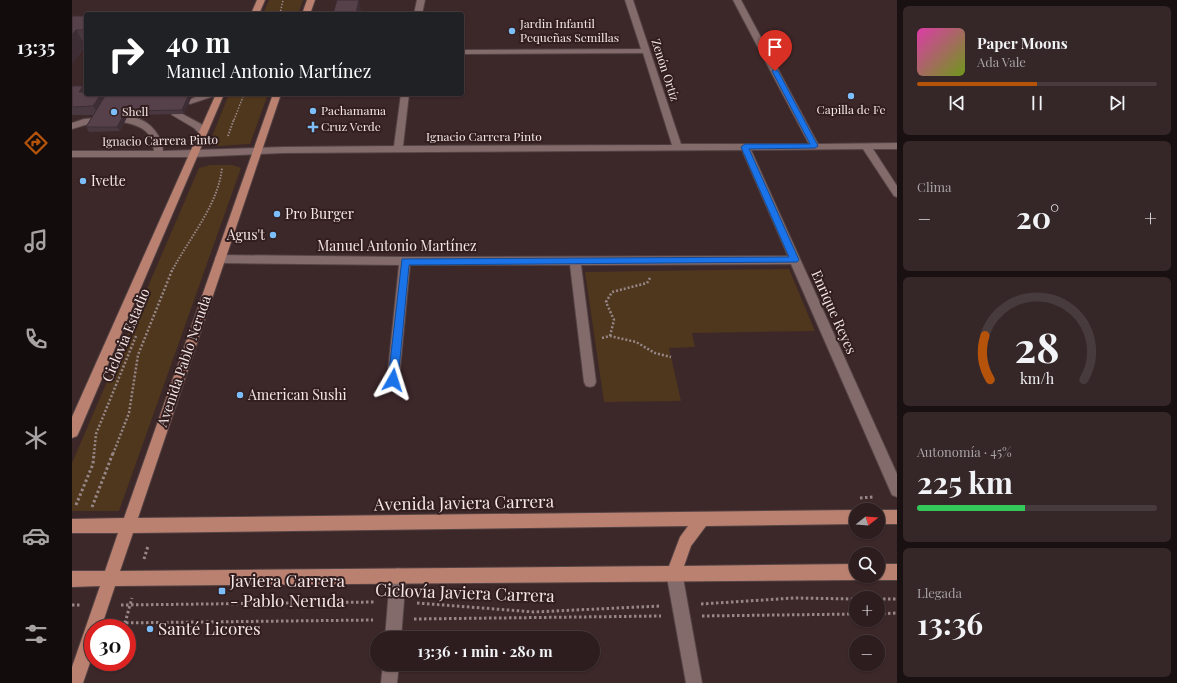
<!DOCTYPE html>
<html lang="es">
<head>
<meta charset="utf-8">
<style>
  body { margin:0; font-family:"Playfair Display",serif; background:#352628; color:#f1f3f6; height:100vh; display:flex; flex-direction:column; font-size:15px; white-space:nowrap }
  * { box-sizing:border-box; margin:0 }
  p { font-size:13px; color:#a7a2a4 }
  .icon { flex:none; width:22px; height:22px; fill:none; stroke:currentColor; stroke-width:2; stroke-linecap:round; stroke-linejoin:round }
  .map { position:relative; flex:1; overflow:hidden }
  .details { display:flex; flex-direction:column; gap:6px; padding:6px; background:#191011; width:280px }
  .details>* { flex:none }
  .top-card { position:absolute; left:12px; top:12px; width:380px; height:84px; border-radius:4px; box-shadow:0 1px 3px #0004,0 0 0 1px #483b3d; background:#202124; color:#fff; overflow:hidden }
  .needle { width:26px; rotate:73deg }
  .tools { position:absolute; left:777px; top:503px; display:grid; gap:8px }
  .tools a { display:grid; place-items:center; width:36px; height:36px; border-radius:50%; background:#2d1d1f; box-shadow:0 1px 3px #0004,0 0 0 1px #483b3d; font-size:20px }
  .speed { position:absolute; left:12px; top:619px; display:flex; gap:8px; font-size:20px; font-weight:700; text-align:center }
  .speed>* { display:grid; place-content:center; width:52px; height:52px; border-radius:50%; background:#2d1d1f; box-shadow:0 1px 3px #0004,0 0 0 1px #483b3d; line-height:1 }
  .speed .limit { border:6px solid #d22; background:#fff; color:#111 }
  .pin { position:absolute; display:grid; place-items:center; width:34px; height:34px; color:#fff; margin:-41px -17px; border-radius:50% 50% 50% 0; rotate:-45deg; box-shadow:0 0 4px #0007 }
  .pin .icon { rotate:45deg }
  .me { position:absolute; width:44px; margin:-22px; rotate:6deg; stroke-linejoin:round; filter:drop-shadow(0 0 3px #0008) }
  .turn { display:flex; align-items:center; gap:14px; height:84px; padding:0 16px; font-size:18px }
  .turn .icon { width:52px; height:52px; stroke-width:2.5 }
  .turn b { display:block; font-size:28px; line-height:34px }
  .big { font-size:30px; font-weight:700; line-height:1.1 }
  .details .tile { flex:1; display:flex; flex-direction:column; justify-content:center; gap:6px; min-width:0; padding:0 14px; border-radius:6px; background:#352628 }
  .details .dial { align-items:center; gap:0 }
  .dial svg { height:104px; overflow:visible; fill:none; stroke:#483b3d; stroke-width:7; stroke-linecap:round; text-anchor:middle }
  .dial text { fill:#f1f3f6; stroke:none }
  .song { display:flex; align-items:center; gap:12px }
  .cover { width:48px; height:48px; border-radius:6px; background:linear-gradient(135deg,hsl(320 70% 55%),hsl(80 70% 35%)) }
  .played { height:4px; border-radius:2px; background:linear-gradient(90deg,#b45309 50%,#483b3d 50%) }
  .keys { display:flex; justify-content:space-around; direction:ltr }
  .heat { display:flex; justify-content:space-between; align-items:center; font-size:22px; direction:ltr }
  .charge { height:6px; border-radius:3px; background:linear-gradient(90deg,#34c759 45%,#483b3d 0) }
  .trip { position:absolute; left:298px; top:631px; width:230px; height:40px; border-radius:20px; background:#2d1d1f; box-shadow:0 1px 3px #0004,0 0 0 1px #483b3d; font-weight:700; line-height:40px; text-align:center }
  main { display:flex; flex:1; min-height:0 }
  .tabs { display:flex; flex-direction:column; width:72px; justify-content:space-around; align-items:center; background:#120c0c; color:#a7a2a4 }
  .tabs .icon { width:28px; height:28px }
  .tabs .active { color:#b45309 }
  .tabs b { font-size:18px; color:#f1f3f6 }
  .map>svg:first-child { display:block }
  .green { fill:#4f371d }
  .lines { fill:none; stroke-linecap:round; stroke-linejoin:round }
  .minor-casing { stroke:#544344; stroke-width:2 }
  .major-casing { stroke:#544344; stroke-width:2 }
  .path-far3 { stroke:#978687; stroke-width:1.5; stroke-dasharray:1.5 1.5; stroke-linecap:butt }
  .path-far2 { stroke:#978687; stroke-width:2; stroke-dasharray:1.5 1.5; stroke-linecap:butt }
  .path-far1 { stroke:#978687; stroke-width:2.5; stroke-dasharray:2 2; stroke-linecap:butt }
  .path { stroke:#978687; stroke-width:3; stroke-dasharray:2.5 2.5; stroke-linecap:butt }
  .minor { fill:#836a6b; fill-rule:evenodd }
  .major { fill:#bb8170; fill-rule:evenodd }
  .wall { fill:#4a3840 }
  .shaded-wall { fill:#3c2e34 }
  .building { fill:#56414a; stroke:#3c2e34 }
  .route { fill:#1a73e8; stroke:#114b97 }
  .poi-dot { fill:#7cbef9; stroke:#321e1f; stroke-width:1.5 }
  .labels { text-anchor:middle; stroke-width:4; stroke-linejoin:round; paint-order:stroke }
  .far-poi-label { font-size:12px; fill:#f4e6e6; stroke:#321e1f; text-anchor:start }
  .far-street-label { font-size:12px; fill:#f4e6e6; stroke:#321e1f }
  .poi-label { font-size:14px; fill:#f4e6e6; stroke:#321e1f; text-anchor:start }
  .street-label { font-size:14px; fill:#f4e6e6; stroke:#321e1f }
  .near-street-label { font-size:17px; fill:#f4e6e6; stroke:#321e1f }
  .near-poi-label { font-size:17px; fill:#f4e6e6; stroke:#321e1f; text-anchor:start }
</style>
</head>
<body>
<main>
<nav class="tabs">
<b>13:35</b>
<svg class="icon active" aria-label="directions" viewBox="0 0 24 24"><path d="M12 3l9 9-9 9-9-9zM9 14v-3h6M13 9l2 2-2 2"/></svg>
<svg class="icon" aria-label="music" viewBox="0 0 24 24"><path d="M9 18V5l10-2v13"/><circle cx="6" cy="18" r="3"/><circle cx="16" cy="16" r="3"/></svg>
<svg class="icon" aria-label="phone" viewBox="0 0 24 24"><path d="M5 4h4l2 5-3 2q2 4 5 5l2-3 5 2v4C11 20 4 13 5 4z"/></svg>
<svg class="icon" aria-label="climate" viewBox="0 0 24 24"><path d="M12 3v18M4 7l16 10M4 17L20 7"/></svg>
<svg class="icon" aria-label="car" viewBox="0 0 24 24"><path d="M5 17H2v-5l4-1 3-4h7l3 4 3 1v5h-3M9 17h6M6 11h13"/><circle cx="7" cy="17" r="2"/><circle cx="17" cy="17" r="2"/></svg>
<svg class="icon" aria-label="filters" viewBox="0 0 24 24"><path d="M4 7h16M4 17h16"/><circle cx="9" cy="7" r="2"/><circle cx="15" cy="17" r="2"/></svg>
</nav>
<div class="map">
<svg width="825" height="683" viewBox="0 0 825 683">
  <rect width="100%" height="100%" fill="#3c2729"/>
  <g class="green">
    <polygon points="197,0 231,0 226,14 191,14"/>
    <polygon points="157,94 196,94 178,144 146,146 137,144"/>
    <polygon points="138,165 160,165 169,168 47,511 0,511 0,463 127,168"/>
    <polygon points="717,269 743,331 620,333 623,347 597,348 609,401 532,402 513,272"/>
  </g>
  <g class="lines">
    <g class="minor-casing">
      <g id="minor">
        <polygon points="345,0 353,0 350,14 342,14"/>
        <path d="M553 0H561L609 144H737L661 0H669L746 144 825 143V149H801L825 186V197L822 196 791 149 679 150 825 474V497L820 495 719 264 509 265 524 382 522 386 518 387 514 386 512 382 498 265H338L327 380 325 384 321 385 317 384 315 380 327 265 148 263 144 262 143 259 144 256 148 255 333 257 716 256 670 150 211 153 122 157H0V151H82C80 130 69 126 51 122L50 120 51 118C71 113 90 132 91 151L211 147 322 146 329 94H337L331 146 600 145 571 53 390 54V50L569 49Z"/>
        <polygon points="131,94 143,94 142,96 118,104 114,101"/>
        <polygon points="103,110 129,124 135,132 134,134 128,134 122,128 100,115 99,113 100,111"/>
        <polygon points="24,118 27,119 28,121 27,123 13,125 0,129 0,123 12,119"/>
        <polygon points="602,564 607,567 610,572 630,683 614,683 594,572 597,567"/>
        <polygon points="326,568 331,571 334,576 329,638 313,638 318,576 321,571"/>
        <polygon points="311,664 327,664 325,683 309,683"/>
      </g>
    </g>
    <g class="major-casing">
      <g id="major">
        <polygon points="185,0 193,0 187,14 179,14"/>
        <polygon points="235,0 243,0 238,14 230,14"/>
        <polygon points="144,94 152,94 7,432 5,436 0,438 0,417"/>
        <path d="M201 94H209L66 518 784 510V524L634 526 619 546 612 566 784 564V576H790L789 577 784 580 43 586 29 628H21V654L11 683H0V667L28 586 0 587V571H33L46 533H0V519L52 518ZM616 526 608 537 597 566 48 571 61 533Z"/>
        <polygon points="805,510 825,510 825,524 806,524"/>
        <polygon points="806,564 825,564 825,580 806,580 801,577 800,576 806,576"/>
      </g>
    </g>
    <g class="path-far3">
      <polyline points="208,14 211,0"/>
      <polyline points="162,120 172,94"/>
    </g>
    <g class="path-far2">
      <polyline points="156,136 162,119"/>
      <path d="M101 269C118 237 146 205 150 168"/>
    </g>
    <g class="path-far1">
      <polyline points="538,336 542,320 534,302 540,292 575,283 578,278"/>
      <polyline points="530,338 538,336 564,342 583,353 599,357"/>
      <polyline points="22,454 24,434 64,336"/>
      <polyline points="41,454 57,413 66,355 101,268"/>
    </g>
    <g class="path">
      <polyline points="788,498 801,497"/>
      <polyline points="4,505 21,464 22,453"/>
      <polyline points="20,507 41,453"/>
      <polyline points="72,559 76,546"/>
      <polyline points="806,599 825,599"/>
      <polyline points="345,603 462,612 588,606"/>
      <polyline points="629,604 722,598 784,599"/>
      <polyline points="0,605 8,605"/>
      <polyline points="49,605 304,602"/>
      <polyline points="806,614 825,613"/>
      <polyline points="630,616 784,614"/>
      <polyline points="342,619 589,616"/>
      <polyline points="44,623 301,620"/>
      <polyline points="53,623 60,598"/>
    </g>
    <use href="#minor" class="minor"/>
    <use href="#major" class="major"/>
  </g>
  <g class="wall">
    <polygon points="0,16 14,16 14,45 0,64"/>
    <polygon points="0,86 14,94 33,96 36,96 37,94 119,94 120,96 112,114 56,115 48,131 17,132 14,127 21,115 0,115"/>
  </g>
  <g class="shaded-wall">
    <polygon points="287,0 290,14 284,13"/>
    <polygon points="4,30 13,45 0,64 0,35"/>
    <polygon points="11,86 14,91 14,94 7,92"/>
    <polygon points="29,94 32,94 36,100 27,115 21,106"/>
    <polygon points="117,94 119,94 120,96 112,114 110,110"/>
    <polygon points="54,111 56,115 48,131 45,127"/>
  </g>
  <g class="building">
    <polygon points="265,0 287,0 284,13 336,13 336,14 261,14"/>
    <polygon points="0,16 14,16 14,30 4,30 0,35"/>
    <polygon points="0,86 11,86 7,92 14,92 14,94 29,94 21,106 0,107"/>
    <polygon points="37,94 117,94 110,110 54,111 45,127 14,127 33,96 36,96"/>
  </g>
  <polygon class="route" points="703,69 706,71 746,146 743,148 677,149 727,260 725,262 337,265 326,380 324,383 321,384 318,383 316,380 330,259 717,257 669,147 673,144 738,144 700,71"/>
  <g class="poi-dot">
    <circle cx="440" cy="31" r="4"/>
    <circle cx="779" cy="96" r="4"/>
    <circle cx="241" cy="111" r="4"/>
    <circle cx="42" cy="112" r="4"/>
    <path d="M239 121h4v4h4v4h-4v4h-4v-4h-4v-4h4z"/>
    <circle cx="11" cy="181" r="4"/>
    <circle cx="205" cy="214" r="4"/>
    <circle cx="201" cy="235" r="4"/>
    <circle cx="168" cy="395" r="4"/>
    <rect x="146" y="587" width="8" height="8" rx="2"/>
    <circle cx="78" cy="629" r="4"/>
  </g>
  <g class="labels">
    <g class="far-poi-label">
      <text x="448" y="28">Jardin Infantil<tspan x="448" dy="14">Pequeñas Semillas</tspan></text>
      <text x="779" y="114" text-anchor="middle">Capilla de Fe</text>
      <text x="249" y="115">Pachamama</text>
      <text x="50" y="116">Shell</text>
      <text x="249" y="131">Cruz Verde</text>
    </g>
    <g class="far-street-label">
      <text transform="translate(593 70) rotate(72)" y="4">Zenón Ortíz</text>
      <text x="412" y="141">Ignacio Carrera Pinto</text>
      <text transform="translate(88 141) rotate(-1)" y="4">Ignacio Carrera Pinto</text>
    </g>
    <g class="poi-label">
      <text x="19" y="186">Ivette</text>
      <text x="213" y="219">Pro Burger</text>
      <text x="193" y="240" text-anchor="end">Agus't</text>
      <text x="176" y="400">American Sushi</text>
    </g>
    <g class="street-label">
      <text x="325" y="251">Manuel Antonio Martínez</text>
      <text transform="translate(762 312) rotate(66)" y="5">Enrique Reyes</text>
      <text transform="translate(54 335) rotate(-67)" y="5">Ciclovia Estadio</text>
      <text transform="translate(112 361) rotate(-71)" y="5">Avenida Pablo Neruda</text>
    </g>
    <g class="near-street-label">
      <text transform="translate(392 503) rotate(-1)" y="6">Avenida Javiera Carrera</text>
      <text transform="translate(393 593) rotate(2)" y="6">Ciclovía Javiera Carrera</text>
    </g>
    <g class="near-poi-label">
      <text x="158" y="587">Javiera Carrera<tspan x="158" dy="20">- Pablo Neruda</tspan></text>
      <text x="86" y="635">Santé Licores</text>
    </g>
  </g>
</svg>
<div class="tools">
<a><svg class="needle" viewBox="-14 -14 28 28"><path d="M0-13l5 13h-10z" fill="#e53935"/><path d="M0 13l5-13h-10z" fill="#a7a2a4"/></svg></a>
<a><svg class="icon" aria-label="search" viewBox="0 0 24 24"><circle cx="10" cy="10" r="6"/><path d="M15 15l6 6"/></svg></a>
<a>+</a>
<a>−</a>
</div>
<div class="speed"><div class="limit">30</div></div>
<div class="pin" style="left:703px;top:71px;background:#d93025"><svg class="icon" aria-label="arrive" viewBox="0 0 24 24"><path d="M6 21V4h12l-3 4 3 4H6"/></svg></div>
<svg class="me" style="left:321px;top:380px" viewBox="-20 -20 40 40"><path d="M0-17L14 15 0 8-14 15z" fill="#1a73e8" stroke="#fff" stroke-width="4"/></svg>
<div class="trip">13:36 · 1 min · 280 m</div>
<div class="top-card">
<div class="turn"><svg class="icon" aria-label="right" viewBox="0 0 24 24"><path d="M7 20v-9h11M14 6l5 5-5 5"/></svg><div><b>40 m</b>Manuel Antonio Martínez</div></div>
</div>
</div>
<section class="details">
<div class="tile">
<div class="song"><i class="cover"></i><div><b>Paper Moons</b><p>Ada Vale</p></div></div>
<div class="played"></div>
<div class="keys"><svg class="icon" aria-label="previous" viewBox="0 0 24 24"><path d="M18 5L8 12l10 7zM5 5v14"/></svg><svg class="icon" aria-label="pause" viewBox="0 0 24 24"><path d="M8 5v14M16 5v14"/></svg><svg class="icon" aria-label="next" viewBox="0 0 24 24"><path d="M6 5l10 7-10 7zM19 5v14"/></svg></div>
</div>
<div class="tile"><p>Clima</p>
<div class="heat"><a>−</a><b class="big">20°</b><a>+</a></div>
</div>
<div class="tile dial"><svg viewBox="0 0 100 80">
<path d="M14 69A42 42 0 1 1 86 69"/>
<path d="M14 69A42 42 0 0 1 10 35" stroke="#b45309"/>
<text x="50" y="56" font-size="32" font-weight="700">28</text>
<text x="50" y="72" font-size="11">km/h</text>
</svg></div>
<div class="tile"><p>Autonomía · 45%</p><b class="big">225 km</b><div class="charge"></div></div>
<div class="tile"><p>Llegada</p><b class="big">13:36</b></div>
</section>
</main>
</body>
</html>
